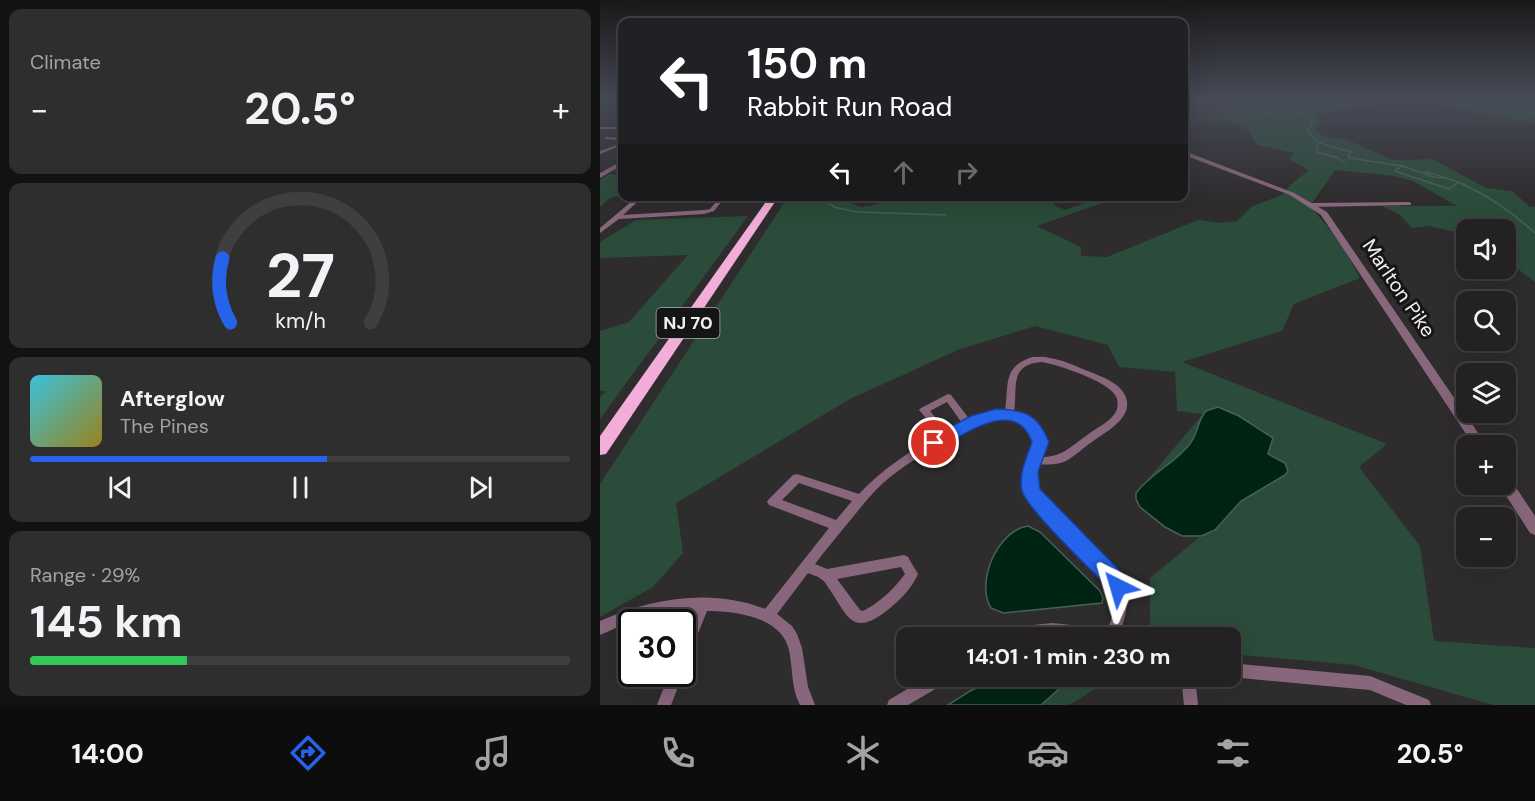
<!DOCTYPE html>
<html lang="en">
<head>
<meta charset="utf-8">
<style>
  body { margin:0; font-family:"DM Sans",sans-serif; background:#2f2e2f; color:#f1f3f6; height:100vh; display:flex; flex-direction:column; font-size:22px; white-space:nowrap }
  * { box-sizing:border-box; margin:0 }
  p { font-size:20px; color:#a3a3a5 }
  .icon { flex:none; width:33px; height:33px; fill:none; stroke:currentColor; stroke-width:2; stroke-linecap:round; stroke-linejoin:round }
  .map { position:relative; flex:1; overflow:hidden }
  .panel { display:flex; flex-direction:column; gap:9px; padding:9px; background:#131213; width:600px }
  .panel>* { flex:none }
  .top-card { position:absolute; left:18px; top:18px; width:570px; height:183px; border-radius:12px; box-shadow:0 6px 24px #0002,0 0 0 2px #403e40; background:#202124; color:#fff; overflow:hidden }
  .buttons { position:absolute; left:856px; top:219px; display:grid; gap:12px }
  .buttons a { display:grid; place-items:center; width:60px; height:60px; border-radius:12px; background:#232122; box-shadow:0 6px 24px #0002,0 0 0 2px #403e40; font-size:30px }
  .speed { position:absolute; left:18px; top:609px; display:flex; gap:12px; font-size:30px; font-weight:700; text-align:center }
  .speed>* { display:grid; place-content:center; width:78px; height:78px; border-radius:50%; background:#232122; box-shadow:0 6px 24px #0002,0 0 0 2px #403e40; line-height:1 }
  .speed .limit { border:3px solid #111; border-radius:9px; background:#fff; color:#111 }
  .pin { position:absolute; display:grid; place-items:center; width:51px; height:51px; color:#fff; margin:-26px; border:3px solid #fff; border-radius:50%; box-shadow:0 2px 6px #0007 }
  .me { position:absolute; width:66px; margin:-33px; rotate:320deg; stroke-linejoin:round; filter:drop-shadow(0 0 4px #0008) }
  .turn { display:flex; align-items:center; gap:21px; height:126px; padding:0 30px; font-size:27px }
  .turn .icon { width:78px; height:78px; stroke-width:2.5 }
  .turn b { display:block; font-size:42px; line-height:51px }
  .lanes { display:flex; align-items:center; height:57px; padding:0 30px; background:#0003; justify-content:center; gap:30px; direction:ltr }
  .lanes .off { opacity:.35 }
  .big { font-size:45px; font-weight:700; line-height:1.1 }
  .panel .widget { flex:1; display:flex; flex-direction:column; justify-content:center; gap:9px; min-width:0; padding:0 21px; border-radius:12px; background:#2f2e2f }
  .panel .dial { align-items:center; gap:0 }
  .dial svg { height:156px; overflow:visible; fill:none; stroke:#403e40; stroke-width:7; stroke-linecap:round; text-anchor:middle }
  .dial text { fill:#f1f3f6; stroke:none }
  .song { display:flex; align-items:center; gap:18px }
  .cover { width:72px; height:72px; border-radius:9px; background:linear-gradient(135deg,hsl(190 70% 55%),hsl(50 70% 35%)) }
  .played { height:6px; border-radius:3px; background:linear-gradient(90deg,#2563eb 55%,#403e40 55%) }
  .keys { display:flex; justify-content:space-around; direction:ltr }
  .heat { display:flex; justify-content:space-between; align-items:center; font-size:33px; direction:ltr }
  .charge { height:9px; border-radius:4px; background:linear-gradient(90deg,#34c759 29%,#403e40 0) }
  .trip { position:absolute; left:296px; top:627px; width:345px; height:60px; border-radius:12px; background:#232122; box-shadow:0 6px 24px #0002,0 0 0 2px #403e40; font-weight:700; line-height:60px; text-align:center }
  .tabs { display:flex; height:96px; justify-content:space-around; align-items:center; background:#0e0d0e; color:#a3a3a5 }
  .tabs .icon { width:42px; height:42px }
  .tabs .on { color:#2563eb }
  .tabs b { font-size:27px; color:#f1f3f6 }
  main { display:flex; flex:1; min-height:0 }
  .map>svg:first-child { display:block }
  .built { fill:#3d343a }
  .green { fill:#2b4c3a }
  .water { fill:#002413; stroke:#486155; stroke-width:1.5 }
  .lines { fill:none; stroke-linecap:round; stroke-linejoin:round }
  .stream { stroke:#486155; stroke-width:1.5 }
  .minor { fill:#88677c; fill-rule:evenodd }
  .tertiary { fill:#88677c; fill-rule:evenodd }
  .trunk { fill:#f2aed8; fill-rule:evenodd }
  .route { fill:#2563eb; stroke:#184099; stroke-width:1.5 }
  .labels { text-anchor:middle; stroke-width:6; stroke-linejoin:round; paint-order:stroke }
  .shield { fill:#161516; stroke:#afadaf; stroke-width:1.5 }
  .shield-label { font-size:18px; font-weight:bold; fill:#f1eef0 }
  .street-label { font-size:20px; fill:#f1eef0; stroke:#161516 }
</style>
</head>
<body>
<main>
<section class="panel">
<div class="widget"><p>Climate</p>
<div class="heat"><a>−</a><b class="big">20.5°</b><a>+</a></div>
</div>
<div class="widget dial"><svg viewBox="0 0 100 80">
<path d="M14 69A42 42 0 1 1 86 69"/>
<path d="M14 69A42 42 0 0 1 10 36" stroke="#2563eb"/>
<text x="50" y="56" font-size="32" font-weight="700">27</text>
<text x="50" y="72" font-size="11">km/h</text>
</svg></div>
<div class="widget">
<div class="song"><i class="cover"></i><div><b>Afterglow</b><p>The Pines</p></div></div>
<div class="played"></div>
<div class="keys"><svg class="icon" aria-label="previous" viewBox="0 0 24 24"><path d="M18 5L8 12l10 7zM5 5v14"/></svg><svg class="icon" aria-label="pause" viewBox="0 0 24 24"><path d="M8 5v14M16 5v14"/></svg><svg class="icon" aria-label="next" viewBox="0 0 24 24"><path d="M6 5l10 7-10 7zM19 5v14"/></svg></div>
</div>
<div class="widget"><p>Range · 29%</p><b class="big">145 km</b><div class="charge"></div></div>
</section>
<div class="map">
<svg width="935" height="705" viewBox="0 0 935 705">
  <rect width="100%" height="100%" fill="#2f2c2e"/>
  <polygon class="built" points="584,99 594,99 639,107 632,111 584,122"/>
  <g class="green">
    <polygon points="594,99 758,99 771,104 772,106 714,114 720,122 716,130 722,136 747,140 793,160 833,159 886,188 912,191 930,207 935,207 935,282 906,260 906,230 883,229 880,227 855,232 829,226 812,228 799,214 782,206 857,206 813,181 795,176 735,170 710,206 741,243 760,278 694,304 682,331 582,362 787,444 759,467 820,546 834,641 935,648 935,705 893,705 754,665 630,654 630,638 550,637 550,578 601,536 536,493 603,414 577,411 575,372 519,367 508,345 435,326 360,349 250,399 76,503 83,553 53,587 0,617 0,484 188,197 236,197 261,207 271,206 299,197 450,196 455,206 465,210 502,197 519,197 437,226 481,247 481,256 507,257 598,220 620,223 637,221 651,207 684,194 689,186 709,170 689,159 694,153 657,145 646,128 618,118 584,123 632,111 638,107 621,107 619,104"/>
    <polygon points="821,99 935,99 935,123 855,109"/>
    <polygon points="9,174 22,176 22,183 16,186 22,189 22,194 9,199 0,207 0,180"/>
    <polygon points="148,216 0,419 0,397 6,391 0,391 0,331 29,322 88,255 0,258 0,242 36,220"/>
    <polygon points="406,677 515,677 469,705 356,705"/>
  </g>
  <g class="water">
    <path d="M618 407 639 416 673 438 668 454 685 463 688 471 685 475 641 501 615 530 601 536H582L565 527 540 507 536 499V493C551 473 574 464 589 445 598 435 597 421 606 411Z"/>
    <path d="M428 526 440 532 500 591 503 598 502 603 403 613 391 608C375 582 398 530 428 526Z"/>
    <polygon points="403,676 466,676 466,677 461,687 441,705 348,705 370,691"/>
  </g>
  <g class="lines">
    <g class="stream">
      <polyline points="632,99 655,106 674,116"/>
      <polyline points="638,99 667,100 702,108 698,110"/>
      <polyline points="854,99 851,101 864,105 898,105 935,115"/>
      <path d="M689 106 685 107 704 114 713 123 707 131C718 145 735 147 751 152L748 155 750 158 803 166 833 177 846 178"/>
      <polyline points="890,108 908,114"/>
      <polyline points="721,143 718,144 717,152 738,158 745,163"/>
      <polyline points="802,166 795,171 849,189 857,183"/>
      <path d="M825 172C868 181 903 204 935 233"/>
      <polyline points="219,196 234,207 257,212 346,215"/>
    </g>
    <g class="minor">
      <rect x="0" y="127" width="22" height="2"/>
      <polygon points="6,137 22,138 22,140 5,139"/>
      <polygon points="22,143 22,145 0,154 0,151"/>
      <polygon points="38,196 44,196 23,215 104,210 110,209 121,196 126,196 114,211 104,214 19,219 0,233 0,228"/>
      <polygon points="809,202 811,203 811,205 712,207 709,205 712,203"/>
      <path d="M432 357C438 357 444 356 450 358 462 360 474 365 485 370 500 376 530 385 527 407 524 423 504 433 492 442 483 448 475 456 466 461 457 465 448 465 438 464 433 480 433 488 444 501L516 573C532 600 528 609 518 638H504C513 616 519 603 508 581 490 563 472 544 454 525 444 515 430 505 425 491 419 470 444 447 432 430 411 402 370 427 350 439 326 452 302 466 282 484 267 498 256 514 243 529 234 540 224 552 215 564L227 569 304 555 308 557 318 574C311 590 298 602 285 612 252 637 247 615 230 590 227 586 225 581 221 579 218 576 212 575 208 573L177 614 192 626 197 634 202 648 208 687 215 705H200C191 688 193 669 189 650 182 617 136 611 107 611L87 661 82 663V638L94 611C70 613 46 617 22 625 15 628 8 632 0 635V621C51 598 112 588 165 609L229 528 169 505 167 502 169 499 193 475 197 474 259 494C282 469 309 452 339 435L321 412 319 410 321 408 348 394 351 395 370 420 393 412 405 411C409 386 402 367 432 357ZM441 362C457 364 507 381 515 395 518 399 518 404 517 409 513 421 496 428 486 436 470 447 462 457 442 457 450 432 438 418 414 412 418 389 408 365 441 362ZM347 402 362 423 347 431 330 411ZM199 483 252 501 236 520 182 500ZM301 567 305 574C294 589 279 603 263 611L260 610 237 579Z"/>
      <polygon points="452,623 472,625 496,633 498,638 406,638 408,633 433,625"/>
      <polygon points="630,663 770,676 829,700 831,705 806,705 770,690 630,677 629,676 630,676"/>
      <polygon points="82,672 83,674 71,705 57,705 69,674 82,674"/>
      <polygon points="329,676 351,676 349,681 308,705 287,705 289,700"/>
      <polygon points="581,676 595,676 598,705 584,705"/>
    </g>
    <g class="tertiary">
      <polygon points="584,151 694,193 727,212 887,446 874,446 721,215 690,195 584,155"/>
      <polygon points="22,161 22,165 0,178 0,173"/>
      <polygon points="906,478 911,480 935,516 935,535 930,533 901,488 899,484 906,484"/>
    </g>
    <polygon class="trunk" points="170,196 179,196 6,454 0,455 0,436"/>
  </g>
  <linearGradient id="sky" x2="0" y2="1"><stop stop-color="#1a1819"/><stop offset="0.5" stop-color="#474b57"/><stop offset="1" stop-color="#474b57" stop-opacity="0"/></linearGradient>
  <rect width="935" height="197" fill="url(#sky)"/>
  <path class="route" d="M396 409C425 410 438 414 449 442L438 472 440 489 519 570 529 587 526 595 518 598 511 595 505 584C489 568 426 508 422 491 418 474 427 457 432 442 416 397 366 433 340 448L334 450 328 448 326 443 328 439 371 416Z"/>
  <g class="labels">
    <rect class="shield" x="56.5" y="308" width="63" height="30" rx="4.5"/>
    <g class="shield-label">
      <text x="88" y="329">NJ 70</text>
    </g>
    <g class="street-label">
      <text transform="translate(799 288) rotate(56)" y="7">Marlton Pike</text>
    </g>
  </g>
</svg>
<div class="buttons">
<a><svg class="icon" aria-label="sound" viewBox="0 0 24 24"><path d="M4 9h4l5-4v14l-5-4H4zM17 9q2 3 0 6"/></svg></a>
<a><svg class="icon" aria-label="search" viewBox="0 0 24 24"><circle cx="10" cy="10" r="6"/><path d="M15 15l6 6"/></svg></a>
<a><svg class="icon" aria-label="layers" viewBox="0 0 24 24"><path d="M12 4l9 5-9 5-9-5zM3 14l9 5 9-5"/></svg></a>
<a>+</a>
<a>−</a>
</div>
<div class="speed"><div class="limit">30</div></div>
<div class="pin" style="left:334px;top:443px;background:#d93025"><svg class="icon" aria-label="arrive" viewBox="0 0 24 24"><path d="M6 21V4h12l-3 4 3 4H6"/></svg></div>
<svg class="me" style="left:518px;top:587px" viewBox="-20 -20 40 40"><path d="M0-17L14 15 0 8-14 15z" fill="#2563eb" stroke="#fff" stroke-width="4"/></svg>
<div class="trip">14:01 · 1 min · 230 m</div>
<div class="top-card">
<div class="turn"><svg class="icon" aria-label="left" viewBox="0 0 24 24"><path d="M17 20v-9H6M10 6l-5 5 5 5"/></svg><div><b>150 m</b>Rabbit Run Road</div></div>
<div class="lanes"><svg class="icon" aria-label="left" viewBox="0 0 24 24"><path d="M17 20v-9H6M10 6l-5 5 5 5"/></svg><svg class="icon off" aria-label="ahead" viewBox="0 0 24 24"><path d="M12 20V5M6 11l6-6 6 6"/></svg><svg class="icon off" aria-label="right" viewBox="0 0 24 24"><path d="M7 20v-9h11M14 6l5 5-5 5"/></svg></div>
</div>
</div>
</main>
<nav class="tabs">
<b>14:00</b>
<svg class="icon on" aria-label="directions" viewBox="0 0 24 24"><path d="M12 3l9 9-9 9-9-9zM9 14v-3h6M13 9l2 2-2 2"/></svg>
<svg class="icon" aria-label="music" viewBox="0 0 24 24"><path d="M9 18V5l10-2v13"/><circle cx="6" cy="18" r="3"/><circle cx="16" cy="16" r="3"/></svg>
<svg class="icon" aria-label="phone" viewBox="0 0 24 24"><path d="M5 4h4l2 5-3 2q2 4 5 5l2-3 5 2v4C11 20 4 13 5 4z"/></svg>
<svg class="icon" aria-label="climate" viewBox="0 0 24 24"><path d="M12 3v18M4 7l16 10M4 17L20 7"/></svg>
<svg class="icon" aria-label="car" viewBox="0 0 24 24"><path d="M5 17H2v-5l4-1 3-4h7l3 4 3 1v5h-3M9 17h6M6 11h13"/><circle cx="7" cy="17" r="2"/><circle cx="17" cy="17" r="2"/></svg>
<svg class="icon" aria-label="filters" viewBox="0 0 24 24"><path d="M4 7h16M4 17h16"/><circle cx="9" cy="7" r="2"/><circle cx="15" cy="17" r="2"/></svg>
<b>20.5°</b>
</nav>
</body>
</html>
